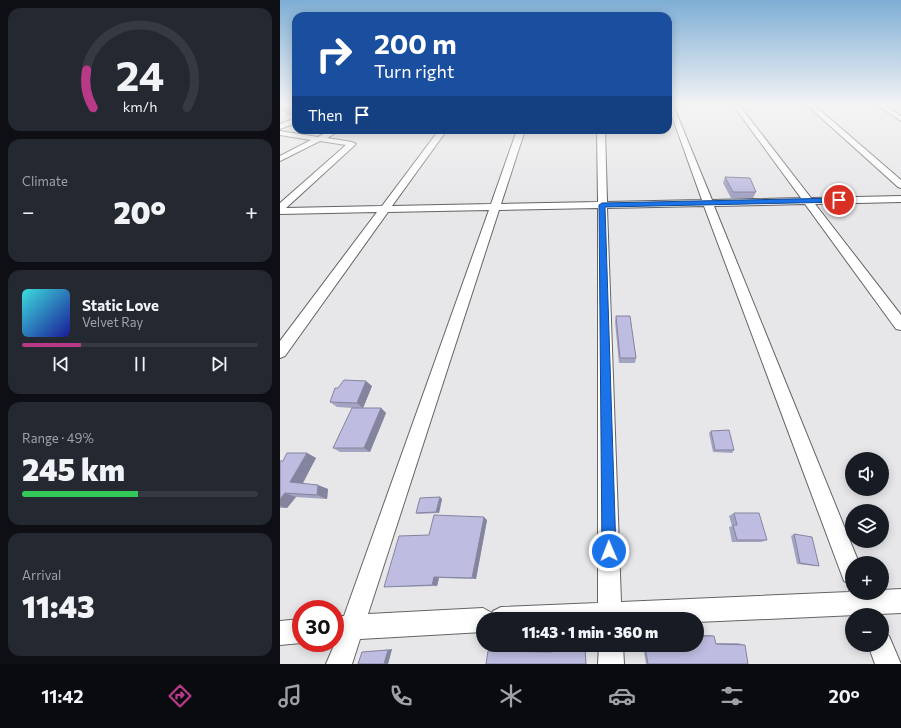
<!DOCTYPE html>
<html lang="en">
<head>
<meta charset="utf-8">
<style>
  body { margin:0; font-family:Commissioner,sans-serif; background:#242831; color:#f1f3f6; height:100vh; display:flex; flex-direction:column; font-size:15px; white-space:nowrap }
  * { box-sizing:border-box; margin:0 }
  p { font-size:13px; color:#9ea1a6 }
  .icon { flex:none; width:22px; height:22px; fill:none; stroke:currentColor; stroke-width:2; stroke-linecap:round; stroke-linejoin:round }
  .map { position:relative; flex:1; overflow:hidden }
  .drawer { display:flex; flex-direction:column; gap:8px; padding:8px; background:#0d0f14; width:280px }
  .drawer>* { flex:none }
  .guide { position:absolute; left:12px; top:12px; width:380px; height:122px; border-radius:12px; box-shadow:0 2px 10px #0003; background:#1a4fa0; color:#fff; overflow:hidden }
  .fabs { position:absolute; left:565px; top:452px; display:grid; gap:8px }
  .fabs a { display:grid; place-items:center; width:44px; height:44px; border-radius:50%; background:#171b24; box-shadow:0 2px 10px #0003; font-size:20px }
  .speed { position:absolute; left:12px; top:600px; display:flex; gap:8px; font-size:20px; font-weight:700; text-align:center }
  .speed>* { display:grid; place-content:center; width:52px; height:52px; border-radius:50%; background:#171b24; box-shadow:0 2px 10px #0003; line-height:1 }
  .speed .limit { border:6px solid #d22; background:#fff; color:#111 }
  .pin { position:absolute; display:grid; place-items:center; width:34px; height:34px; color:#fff; margin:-17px; border:2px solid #fff; border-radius:50%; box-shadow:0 1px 4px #0007 }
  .me { position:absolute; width:44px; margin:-22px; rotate:359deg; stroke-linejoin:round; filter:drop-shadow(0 0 3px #0008) }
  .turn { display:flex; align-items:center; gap:14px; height:84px; padding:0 16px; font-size:18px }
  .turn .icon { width:52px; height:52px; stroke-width:2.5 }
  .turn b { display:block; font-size:28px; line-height:34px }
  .then { display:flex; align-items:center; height:38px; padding:0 16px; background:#0003; gap:8px; font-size:15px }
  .big { font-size:30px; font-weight:800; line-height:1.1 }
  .drawer .card { flex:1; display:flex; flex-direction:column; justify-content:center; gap:6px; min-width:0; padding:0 14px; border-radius:12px; background:#242831 }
  .drawer .dial { align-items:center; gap:0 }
  .dial svg { height:104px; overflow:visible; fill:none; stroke:#363941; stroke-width:7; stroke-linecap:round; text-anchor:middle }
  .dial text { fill:#f1f3f6; stroke:none }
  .song { display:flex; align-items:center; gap:12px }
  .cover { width:48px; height:48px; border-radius:6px; background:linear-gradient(135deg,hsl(180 70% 55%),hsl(240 70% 35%)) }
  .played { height:4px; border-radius:2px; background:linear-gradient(90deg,#b83a87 25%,#363941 25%) }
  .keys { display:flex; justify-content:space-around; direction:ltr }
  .heat { display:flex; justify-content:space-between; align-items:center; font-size:22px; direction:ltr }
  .charge { height:6px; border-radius:3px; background:linear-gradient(90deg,#34c759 49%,#363941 0) }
  .trip { position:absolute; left:196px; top:612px; width:228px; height:40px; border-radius:20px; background:#171b24; box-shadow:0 2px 10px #0003; font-weight:800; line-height:40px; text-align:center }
  .tabs { display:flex; height:64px; justify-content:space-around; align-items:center; background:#090b0e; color:#9ea1a6 }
  .tabs .icon { width:28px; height:28px }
  .tabs .current { color:#b83a87 }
  .tabs b { font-size:18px; color:#f1f3f6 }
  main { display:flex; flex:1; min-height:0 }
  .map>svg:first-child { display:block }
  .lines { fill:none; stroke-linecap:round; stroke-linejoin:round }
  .street-casing { stroke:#646466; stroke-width:2 }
  .street { fill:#fff; fill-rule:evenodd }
  .wall { fill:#a3a3c2 }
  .shaded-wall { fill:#85849e }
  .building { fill:#bebde1; stroke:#85849e }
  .route { fill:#1a73e8; stroke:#114b97 }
</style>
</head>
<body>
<main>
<section class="drawer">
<div class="card dial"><svg viewBox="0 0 100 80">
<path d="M14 69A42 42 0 1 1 86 69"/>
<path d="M14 69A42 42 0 0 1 9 40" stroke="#b83a87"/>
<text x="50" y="56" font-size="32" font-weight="700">24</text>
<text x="50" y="72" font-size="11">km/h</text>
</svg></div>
<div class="card"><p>Climate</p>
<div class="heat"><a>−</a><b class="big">20°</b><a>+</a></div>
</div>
<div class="card">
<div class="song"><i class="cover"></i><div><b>Static Love</b><p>Velvet Ray</p></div></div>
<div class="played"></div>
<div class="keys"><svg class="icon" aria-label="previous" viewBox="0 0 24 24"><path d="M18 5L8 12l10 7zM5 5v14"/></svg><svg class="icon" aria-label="pause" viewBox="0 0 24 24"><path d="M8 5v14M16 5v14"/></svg><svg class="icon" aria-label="next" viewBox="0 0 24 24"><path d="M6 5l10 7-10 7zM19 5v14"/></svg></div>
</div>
<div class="card"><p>Range · 49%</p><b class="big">245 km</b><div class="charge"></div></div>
<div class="card"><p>Arrival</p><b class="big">11:43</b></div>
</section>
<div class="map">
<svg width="621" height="664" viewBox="0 0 621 664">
  <rect width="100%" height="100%" fill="#e7e7e9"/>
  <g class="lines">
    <g class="street-casing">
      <g id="street">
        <path d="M388 105H393L432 200 521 198 453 105H459L531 198 621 196V202L535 204 621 315V330L616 329 525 204 434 206 579 563H572V584L564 581 561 573 424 206 327 208 341 602 569 592 572 585V593H602V590L621 589V613L599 614 600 615H576L417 622V619H203V632L80 639 72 664H46L55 643V616H64L209 210 108 212 5 356 0 358V341L97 212 0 214V203L66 145 40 141 0 161V156L31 140 0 135V131L38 137 51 130H61L47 138 72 142 76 144 6 208 102 206 159 130H167L112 206 211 204 237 130H245L221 204 318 202 317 130H325L327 202 422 200ZM318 208V603L221 607 213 611 212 613 203 608 88 614 219 210Z"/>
        <polygon points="527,105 534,105 621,180 621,188 618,187"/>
        <polygon points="597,105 604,105 621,116 621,121"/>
        <polygon points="16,118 16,123 0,129 0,124"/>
        <polygon points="21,619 21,643 0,645 0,621"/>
        <polygon points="602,634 609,636 621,664 595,664 588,645 602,645"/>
        <polygon points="319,645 343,645 344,664 318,664"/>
      </g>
    </g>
    <use href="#street" class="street"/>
  </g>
  <g class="wall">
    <polygon points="0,105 16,105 16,116 7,115 5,112 0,111"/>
    <polygon points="445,177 476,192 473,198 451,198 443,183"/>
    <polygon points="336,316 356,358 355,363 339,363 335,322"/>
    <polygon points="92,386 83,408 101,408 106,413 90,452 60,452 53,448 73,408 57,407 50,402"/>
    <polygon points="431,431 454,450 452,453 433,452 429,433"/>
    <polygon points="27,453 36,458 22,483 48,489 47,499 16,497 7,508 0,508 0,461 3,461"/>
    <polygon points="162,499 159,513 138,514 136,513"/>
    <polygon points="454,513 487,540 481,542 452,542 449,527 452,526 449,516"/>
    <polygon points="207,520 196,579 159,578 157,586 111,587 104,587 149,535"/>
    <polygon points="514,534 539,566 535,566 517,564 511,536"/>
    <polygon points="417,635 429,635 434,636 435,643 458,643 465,645 468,664 366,664 363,645 417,645"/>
    <polygon points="274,647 306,647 306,664 208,651 213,649 272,649"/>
    <polygon points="112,649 108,664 82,652 86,652"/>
  </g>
  <g class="shaded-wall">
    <polygon points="86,381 92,386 83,408 77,403"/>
    <polygon points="101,408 106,413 90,452 84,448"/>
    <polygon points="27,453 36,458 21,487 10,482"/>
    <polygon points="38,485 48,489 47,499 37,495"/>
    <polygon points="5,493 16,497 7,508 0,506 0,499"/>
    <polygon points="160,497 162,499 159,513 156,512"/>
    <polygon points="204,517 207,520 196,579 192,578"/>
    <polygon points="154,577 159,578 157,586 152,585"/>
    <polygon points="112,649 108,664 104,664 108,650"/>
  </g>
  <g class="building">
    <polygon points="0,105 16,105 16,112 4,110 8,109 0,107"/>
    <polygon points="445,177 470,178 476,192 453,192"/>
    <polygon points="336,316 350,316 356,358 340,358"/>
    <polygon points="64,380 86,381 77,403 50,402 55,388 58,388"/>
    <polygon points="72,408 101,408 84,448 53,448"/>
    <polygon points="449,430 454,450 435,450 431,431"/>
    <polygon points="7,453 27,453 10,482 38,485 37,495 5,493 0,499 0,461 3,461"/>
    <polygon points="160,497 156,512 136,513 140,498"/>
    <polygon points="454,513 479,513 487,540 457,540 453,525 457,525"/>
    <polygon points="154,515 204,517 192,578 154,577 152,585 104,587 119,536 149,535"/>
    <polygon points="514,534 532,537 539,566 520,563"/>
    <polygon points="417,636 434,636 436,644 465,645 468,664 368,664 365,647 379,645 417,645"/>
    <polygon points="305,649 306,664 206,664 208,651 272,652 272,650"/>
    <polygon points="108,650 104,664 78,664 82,652"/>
  </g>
  <linearGradient id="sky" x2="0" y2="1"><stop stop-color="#7eaed5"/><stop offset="0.53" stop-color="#f4f4f5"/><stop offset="1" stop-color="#f4f4f5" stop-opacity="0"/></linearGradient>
  <rect width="621" height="198" fill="url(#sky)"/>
  <polygon class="route" points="559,198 561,199 561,202 325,207 336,551 334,556 329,558 324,556 322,551 319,205 322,203"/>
</svg>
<div class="fabs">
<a><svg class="icon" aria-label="sound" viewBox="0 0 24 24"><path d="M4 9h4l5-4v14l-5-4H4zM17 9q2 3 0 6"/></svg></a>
<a><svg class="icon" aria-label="layers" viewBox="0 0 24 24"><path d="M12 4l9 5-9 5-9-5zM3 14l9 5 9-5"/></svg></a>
<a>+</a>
<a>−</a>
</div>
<div class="speed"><div class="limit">30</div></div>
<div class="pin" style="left:559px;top:200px;background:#d93025"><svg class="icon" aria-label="arrive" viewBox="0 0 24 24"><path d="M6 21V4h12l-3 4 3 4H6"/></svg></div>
<svg class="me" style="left:329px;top:551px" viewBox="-20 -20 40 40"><circle r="17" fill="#1a73e8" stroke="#fff" stroke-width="3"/><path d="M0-11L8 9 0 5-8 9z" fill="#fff"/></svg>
<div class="trip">11:43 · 1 min · 360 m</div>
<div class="guide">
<div class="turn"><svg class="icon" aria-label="right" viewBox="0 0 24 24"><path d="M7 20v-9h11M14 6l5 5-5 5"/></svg><div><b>200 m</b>Turn right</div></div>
<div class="then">Then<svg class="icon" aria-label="arrive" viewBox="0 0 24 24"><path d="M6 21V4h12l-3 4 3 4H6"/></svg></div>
</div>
</div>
</main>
<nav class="tabs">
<b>11:42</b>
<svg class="icon current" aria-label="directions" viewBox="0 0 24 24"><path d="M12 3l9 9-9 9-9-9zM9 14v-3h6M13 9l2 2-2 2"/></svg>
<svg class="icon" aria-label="music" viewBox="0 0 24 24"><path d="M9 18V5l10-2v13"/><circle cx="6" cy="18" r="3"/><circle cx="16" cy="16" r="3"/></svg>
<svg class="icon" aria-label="phone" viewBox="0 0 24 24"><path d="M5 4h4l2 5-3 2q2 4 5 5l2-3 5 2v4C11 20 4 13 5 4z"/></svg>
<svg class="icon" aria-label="climate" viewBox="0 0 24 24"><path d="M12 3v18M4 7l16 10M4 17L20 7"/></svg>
<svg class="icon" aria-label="car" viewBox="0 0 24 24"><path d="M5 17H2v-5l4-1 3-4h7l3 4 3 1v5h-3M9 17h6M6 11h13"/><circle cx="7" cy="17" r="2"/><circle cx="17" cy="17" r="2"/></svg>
<svg class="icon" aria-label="filters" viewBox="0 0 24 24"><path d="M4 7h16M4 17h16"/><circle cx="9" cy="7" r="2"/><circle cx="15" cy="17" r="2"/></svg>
<b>20°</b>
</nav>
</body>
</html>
